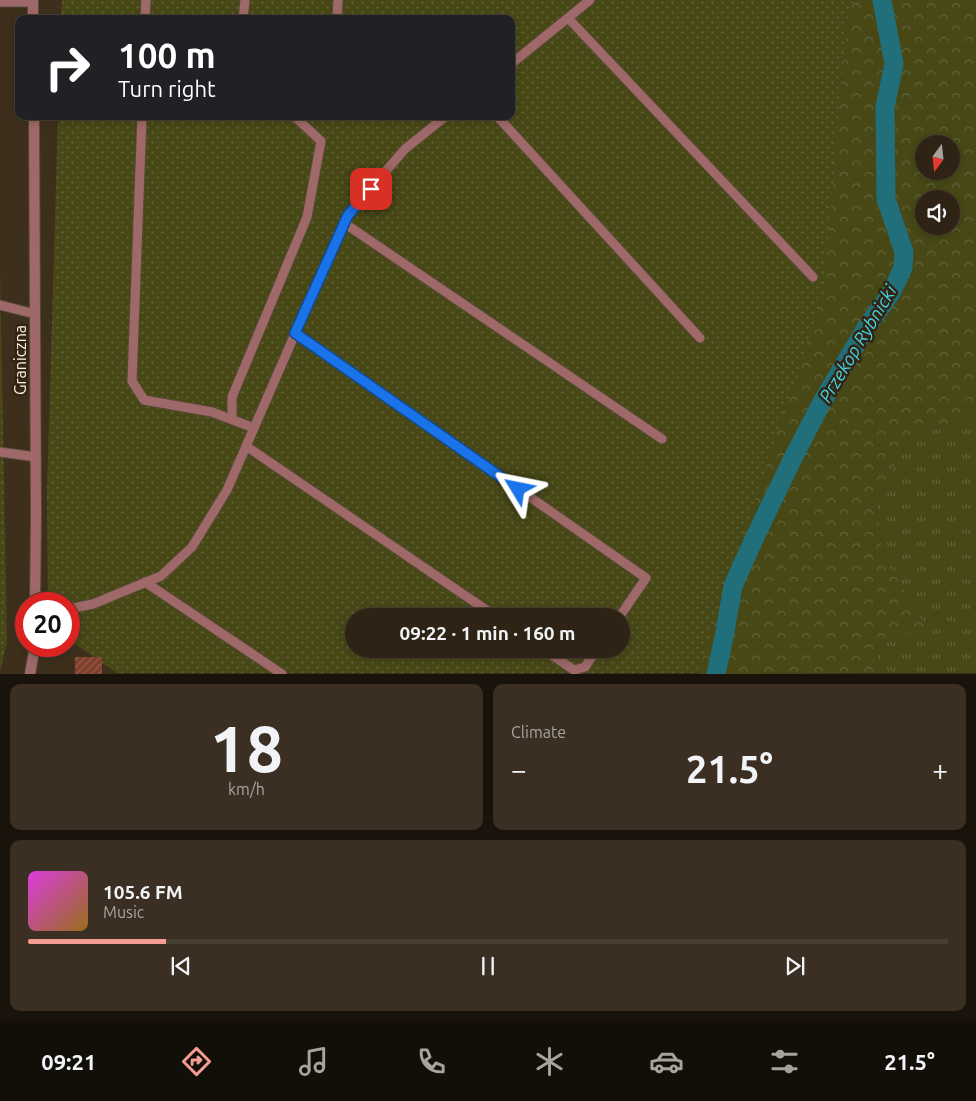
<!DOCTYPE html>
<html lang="en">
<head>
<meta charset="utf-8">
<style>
  body { margin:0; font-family:Ubuntu,sans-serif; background:#3a2f22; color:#f1f3f6; height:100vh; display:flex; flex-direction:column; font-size:19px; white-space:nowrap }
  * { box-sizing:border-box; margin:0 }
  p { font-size:16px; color:#a7a4a0 }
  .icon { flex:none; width:28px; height:28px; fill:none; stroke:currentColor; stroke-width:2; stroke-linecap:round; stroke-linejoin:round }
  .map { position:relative; height:674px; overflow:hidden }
  .panel { display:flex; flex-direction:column; gap:10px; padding:10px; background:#19130c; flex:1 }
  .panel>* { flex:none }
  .banner { position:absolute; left:15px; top:15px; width:500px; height:105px; border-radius:10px; box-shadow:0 2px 8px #0003,0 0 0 1px #494034; background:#202124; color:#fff; overflow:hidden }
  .needle { width:32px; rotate:195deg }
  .buttons { position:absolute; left:915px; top:135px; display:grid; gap:10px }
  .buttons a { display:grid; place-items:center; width:45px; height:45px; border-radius:50%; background:#2e2315; box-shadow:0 2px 8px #0003,0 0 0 1px #494034; font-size:25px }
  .speed { position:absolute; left:15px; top:592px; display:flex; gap:10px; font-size:25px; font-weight:700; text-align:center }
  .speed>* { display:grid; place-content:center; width:65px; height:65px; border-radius:50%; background:#2e2315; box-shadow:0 2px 8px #0003,0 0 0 1px #494034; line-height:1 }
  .speed .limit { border:8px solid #d22; background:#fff; color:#111 }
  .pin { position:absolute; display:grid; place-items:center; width:42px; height:42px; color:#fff; margin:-21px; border-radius:10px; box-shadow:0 2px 8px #0006 }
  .me { position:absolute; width:55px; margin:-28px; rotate:305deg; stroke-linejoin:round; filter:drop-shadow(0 0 4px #0008) }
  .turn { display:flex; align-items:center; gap:18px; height:105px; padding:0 20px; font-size:22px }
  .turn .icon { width:65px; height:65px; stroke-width:2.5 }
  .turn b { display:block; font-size:35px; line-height:42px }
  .big { font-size:38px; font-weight:700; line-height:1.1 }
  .panel .widget { flex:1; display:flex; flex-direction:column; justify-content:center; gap:8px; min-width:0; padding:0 18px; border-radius:10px; background:#3a2f22 }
  .panel .dial { align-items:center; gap:0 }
  .dial b { font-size:65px; line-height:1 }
  .song { display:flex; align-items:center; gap:15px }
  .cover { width:60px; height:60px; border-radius:8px; background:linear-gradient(135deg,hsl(300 70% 55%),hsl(40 70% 35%)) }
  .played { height:5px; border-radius:2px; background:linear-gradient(90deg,#f59c93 15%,#494034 15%) }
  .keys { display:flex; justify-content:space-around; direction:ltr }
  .heat { display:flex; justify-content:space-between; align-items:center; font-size:28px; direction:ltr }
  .panel .tiles { flex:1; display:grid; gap:10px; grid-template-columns:1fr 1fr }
  .widget:last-child { grid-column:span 2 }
  .trip { position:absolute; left:345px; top:608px; width:285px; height:50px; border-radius:25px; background:#2e2315; box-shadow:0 2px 8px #0003,0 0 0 1px #494034; font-weight:700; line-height:50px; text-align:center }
  .menu { display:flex; height:80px; justify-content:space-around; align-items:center; background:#120e08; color:#a7a4a0 }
  .menu .icon { width:35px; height:35px }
  .menu .on { color:#f59c93 }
  .menu b { font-size:22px; color:#f1f3f6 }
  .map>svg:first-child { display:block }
  .grass { fill:url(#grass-tufts) }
  .forest { fill:url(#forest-crowns); fill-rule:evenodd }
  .garden { fill:url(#garden-dots); fill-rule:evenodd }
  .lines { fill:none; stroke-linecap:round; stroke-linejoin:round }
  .canal { stroke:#216f7a; stroke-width:19 }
  .building { fill:url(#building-hatch) }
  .lane-casing { stroke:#584a38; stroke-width:11 }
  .street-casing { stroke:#584a38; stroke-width:12 }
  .lane { stroke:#9e6968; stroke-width:9 }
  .street { stroke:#9e6968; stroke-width:10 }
  .route-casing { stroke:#114b97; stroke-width:12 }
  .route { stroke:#1a73e8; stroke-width:9 }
  .labels { text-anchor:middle; stroke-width:5; stroke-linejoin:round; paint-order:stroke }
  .street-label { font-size:16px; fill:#fcf3e7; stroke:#332512 }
  .water-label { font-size:18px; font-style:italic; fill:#42d6eb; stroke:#332512 }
</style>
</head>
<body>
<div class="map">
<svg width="976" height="674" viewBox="0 0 976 674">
  <defs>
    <pattern id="grass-tufts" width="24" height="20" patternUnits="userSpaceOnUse" patternTransform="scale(1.25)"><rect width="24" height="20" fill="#474816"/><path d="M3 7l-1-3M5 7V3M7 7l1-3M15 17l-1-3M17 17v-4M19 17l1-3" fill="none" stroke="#626338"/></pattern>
    <pattern id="forest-crowns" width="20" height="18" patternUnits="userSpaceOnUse" patternTransform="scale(1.25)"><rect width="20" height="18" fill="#474816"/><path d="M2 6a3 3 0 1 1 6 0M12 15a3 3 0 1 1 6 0" fill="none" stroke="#626338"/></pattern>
    <pattern id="garden-dots" width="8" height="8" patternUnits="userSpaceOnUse" patternTransform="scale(1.25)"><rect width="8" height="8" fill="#474816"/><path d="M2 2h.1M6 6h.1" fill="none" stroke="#626338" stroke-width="1.8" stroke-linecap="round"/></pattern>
    <pattern id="building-hatch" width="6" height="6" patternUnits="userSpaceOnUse" patternTransform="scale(1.25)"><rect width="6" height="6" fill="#7f402b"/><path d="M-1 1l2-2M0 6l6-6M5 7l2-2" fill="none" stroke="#925c4a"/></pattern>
  </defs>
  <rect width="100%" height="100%" fill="#3d2f1c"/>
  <polygon class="grass" points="976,413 976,673 876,673 878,643 925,627 883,556 876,502 910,435 972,418"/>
  <path class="forest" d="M854 0H976V413L972 418 910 435 876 502 883 556 926 627 878 643 876 673 699 674 847 21ZM924 144H951V171H924ZM924 199H951V226H924Z"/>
  <g class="garden">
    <path d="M62 0H854L847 21 823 295 704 653 699 673H117L69 640V604H48L47 492 58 116H511V19H61ZM354 616H621V649H354Z"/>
    <polygon points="0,271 7,642 0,672"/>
  </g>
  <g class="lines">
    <polyline class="canal" points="716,674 724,637 733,586 754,539 794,456 822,402 866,328 891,293 903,268 904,252 886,199 885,107 894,64 882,0"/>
  </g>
  <rect class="building" x="75" y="657" width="27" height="17"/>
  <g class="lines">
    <g class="lane-casing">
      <g id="lane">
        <polyline points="0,2 33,2"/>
        <polyline points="568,18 813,277"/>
        <polyline points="145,19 146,0"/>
        <polyline points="243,19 245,0"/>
        <polyline points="337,19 338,0"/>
        <polyline points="511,64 590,0"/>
        <polyline points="142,116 132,381 144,400 212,412 254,428"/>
        <polyline points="497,116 700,338"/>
        <polyline points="344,223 662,439"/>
        <polyline points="0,305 35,314"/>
        <polyline points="295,333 646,578 620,616"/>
        <polyline points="232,419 232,397 307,217 321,141 294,116"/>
        <polyline points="246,446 495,616"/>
        <polyline points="0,452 36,457"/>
        <polyline points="145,582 282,674"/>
        <polyline points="69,609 93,604 161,576 192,547 227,490 301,320 348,215 405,149 446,116"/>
        <polyline points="543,649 574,670 585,667 597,649"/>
      </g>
    </g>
    <g class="street-casing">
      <g id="street">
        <polyline points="33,0 33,19"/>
        <polyline points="34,116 36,516 35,604"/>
        <polyline points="30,674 35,646"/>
      </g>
    </g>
    <use href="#lane" class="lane"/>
    <use href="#street" class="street"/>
  </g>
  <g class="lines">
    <g class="route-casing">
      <polyline id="route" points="371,189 348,215 295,333 518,489"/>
    </g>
    <use href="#route" class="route"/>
  </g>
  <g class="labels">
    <g class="street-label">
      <text transform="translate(20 360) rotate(-90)" y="6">Graniczna</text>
    </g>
    <g class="water-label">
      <text transform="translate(858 344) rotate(-59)" y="6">Przekop Rybnicki</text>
    </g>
  </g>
</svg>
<div class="buttons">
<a><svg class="needle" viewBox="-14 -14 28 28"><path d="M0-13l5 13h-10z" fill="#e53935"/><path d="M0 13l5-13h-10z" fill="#a7a4a0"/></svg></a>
<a><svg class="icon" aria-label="sound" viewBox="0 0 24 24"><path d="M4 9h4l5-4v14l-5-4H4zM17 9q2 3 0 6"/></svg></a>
</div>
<div class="speed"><div class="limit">20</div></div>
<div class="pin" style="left:371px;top:189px;background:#d93025"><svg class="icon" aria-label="arrive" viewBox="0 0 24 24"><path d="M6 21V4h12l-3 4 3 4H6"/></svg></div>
<svg class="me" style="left:518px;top:489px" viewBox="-20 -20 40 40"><path d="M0-17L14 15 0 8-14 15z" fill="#1a73e8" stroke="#fff" stroke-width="4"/></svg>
<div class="trip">09:22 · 1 min · 160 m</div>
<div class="banner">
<div class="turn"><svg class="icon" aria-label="right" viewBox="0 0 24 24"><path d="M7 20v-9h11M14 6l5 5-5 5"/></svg><div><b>100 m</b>Turn right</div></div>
</div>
</div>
<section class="panel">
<div class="tiles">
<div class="widget dial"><b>18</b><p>km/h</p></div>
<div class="widget"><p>Climate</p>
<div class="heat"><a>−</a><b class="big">21.5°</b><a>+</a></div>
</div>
<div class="widget">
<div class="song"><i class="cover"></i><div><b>105.6 FM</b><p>Music</p></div></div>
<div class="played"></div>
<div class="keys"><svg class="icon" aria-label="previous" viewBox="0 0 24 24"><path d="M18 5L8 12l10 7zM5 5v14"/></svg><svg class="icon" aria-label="pause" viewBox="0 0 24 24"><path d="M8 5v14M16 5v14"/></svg><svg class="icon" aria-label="next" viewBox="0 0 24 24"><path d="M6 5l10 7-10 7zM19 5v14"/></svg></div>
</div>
</div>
</section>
<nav class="menu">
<b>09:21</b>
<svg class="icon on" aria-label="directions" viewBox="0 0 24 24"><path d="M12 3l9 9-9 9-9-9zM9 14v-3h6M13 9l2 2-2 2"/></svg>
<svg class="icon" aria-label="music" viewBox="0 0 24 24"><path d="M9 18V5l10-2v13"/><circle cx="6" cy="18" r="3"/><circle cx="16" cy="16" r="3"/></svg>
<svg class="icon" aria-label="phone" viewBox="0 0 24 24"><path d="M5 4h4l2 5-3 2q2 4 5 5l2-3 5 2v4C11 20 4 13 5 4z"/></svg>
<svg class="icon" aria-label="climate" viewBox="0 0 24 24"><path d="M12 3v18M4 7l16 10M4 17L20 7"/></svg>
<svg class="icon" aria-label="car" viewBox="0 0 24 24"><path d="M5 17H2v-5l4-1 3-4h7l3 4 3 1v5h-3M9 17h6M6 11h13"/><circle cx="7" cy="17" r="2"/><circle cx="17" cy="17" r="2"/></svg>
<svg class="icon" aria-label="filters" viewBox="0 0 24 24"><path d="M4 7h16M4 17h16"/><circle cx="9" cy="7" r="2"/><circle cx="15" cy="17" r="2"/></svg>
<b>21.5°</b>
</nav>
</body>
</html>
